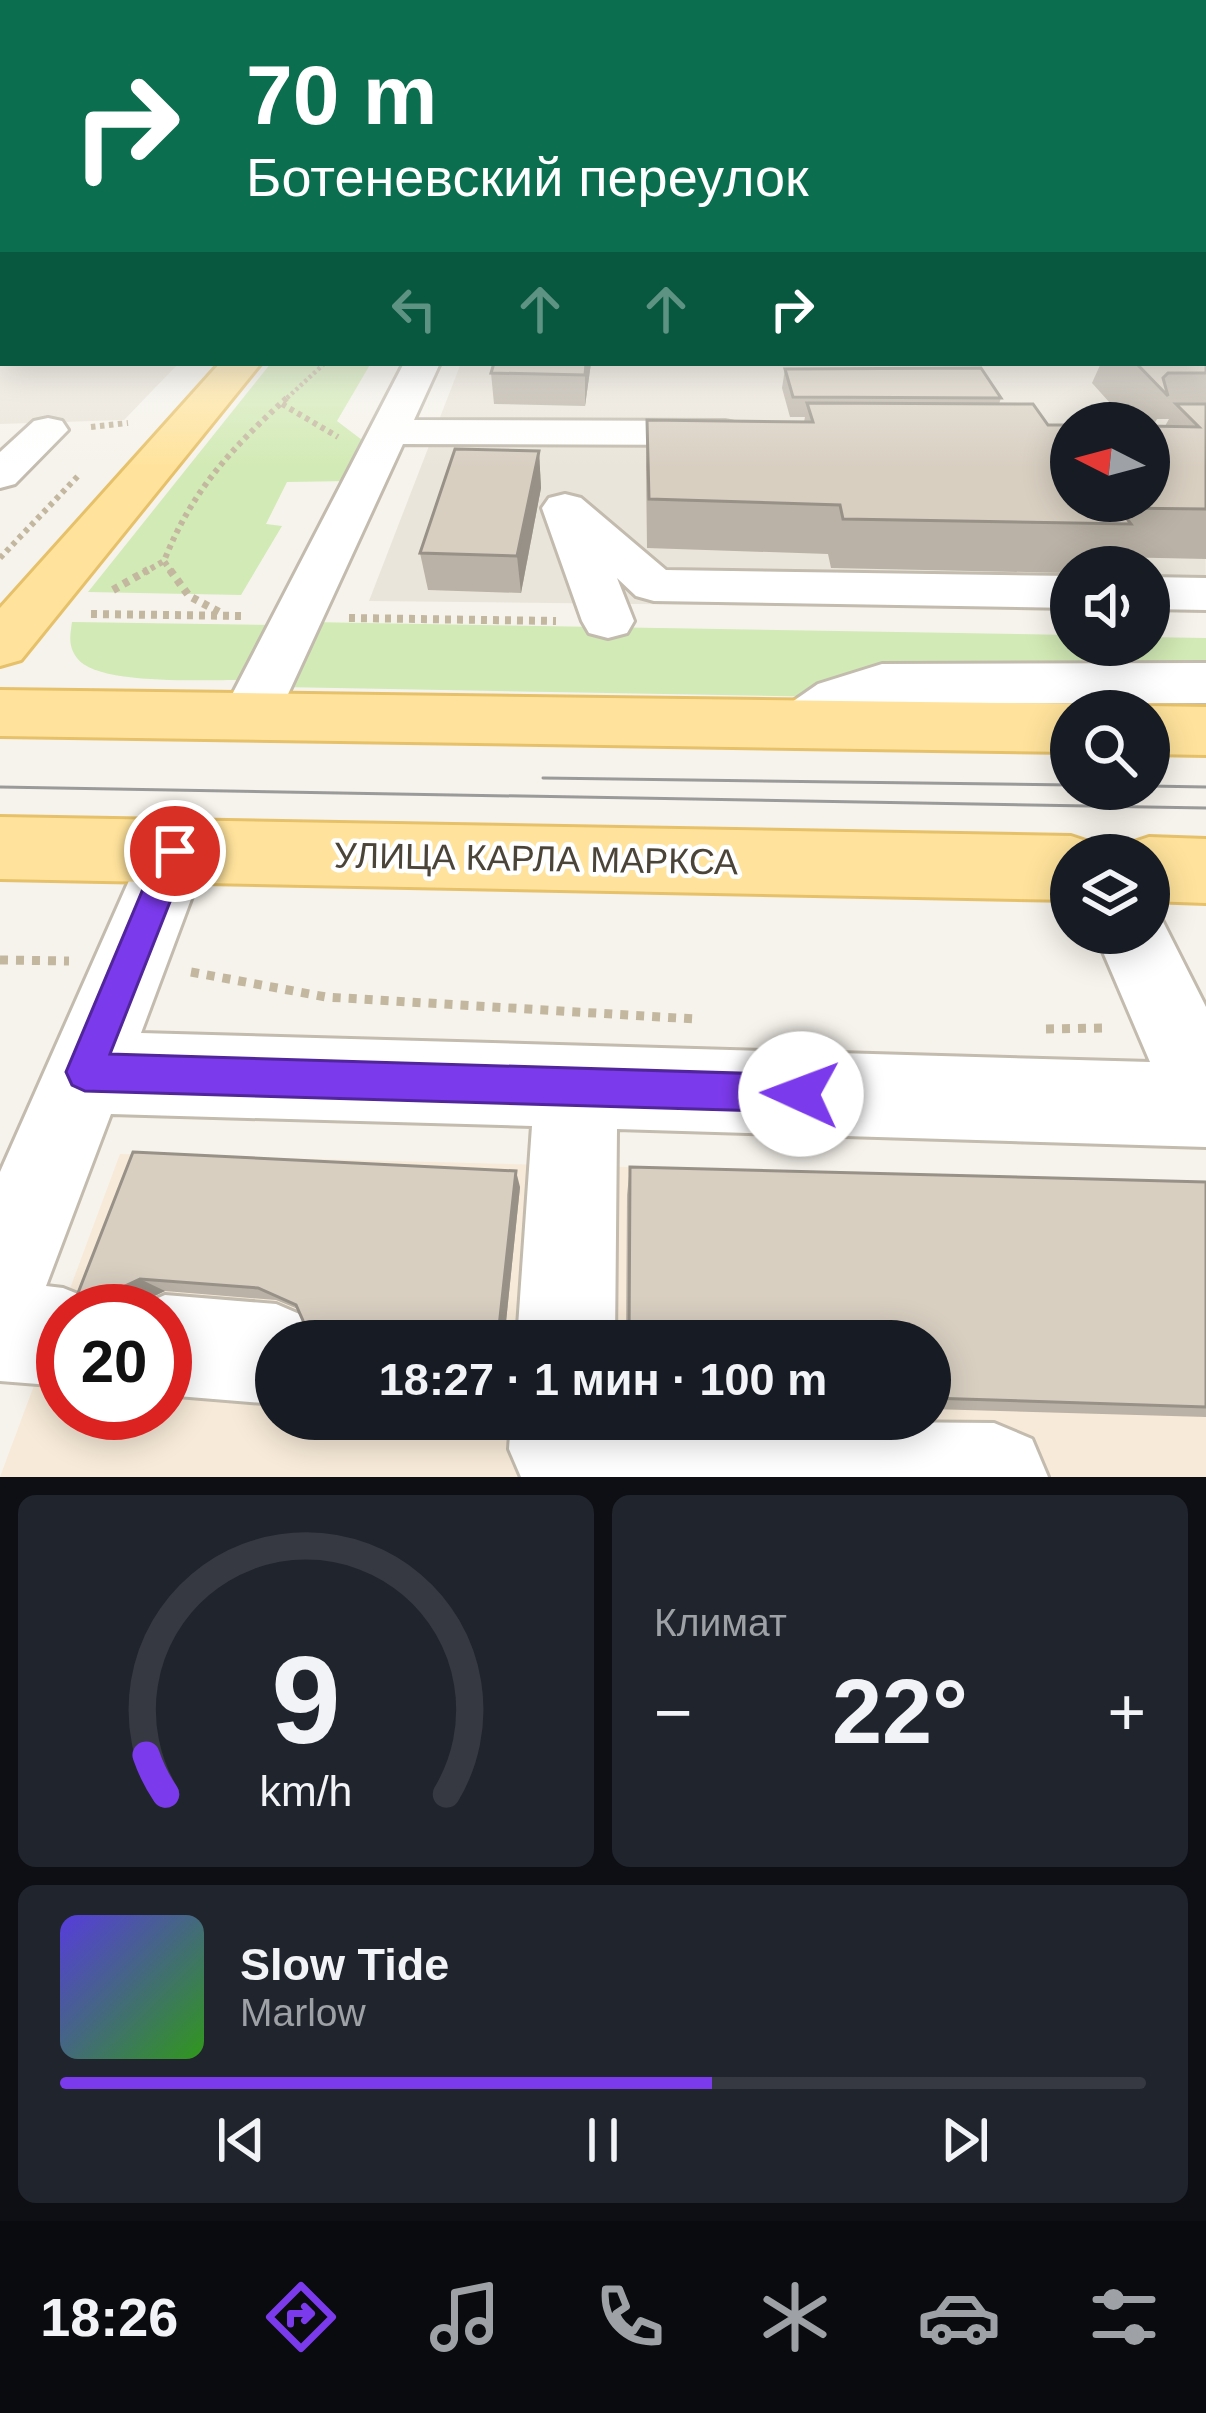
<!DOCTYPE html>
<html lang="ru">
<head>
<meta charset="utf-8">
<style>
  body { margin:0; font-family:Helvetica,sans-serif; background:#20242c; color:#f1f3f6; height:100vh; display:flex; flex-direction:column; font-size:45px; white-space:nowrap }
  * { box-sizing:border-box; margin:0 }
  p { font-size:39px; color:#9ea1a6 }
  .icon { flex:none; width:66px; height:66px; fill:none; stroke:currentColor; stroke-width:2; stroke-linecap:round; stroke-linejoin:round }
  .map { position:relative; height:1477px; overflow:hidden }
  .side { display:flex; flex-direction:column; gap:18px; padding:18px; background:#0d0f14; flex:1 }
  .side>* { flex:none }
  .top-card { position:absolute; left:0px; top:0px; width:1206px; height:366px; box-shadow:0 6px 30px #0003; background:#0b6e4f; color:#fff; overflow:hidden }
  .needle { width:78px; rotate:276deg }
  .tools { position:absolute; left:1050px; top:402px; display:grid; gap:24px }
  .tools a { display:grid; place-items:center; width:120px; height:120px; border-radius:50%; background:#171b24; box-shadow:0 6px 30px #0003; font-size:60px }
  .speed { position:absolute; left:36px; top:1284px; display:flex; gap:24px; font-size:60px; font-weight:700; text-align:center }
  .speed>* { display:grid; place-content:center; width:156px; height:156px; border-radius:50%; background:#171b24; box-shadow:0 6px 30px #0003; line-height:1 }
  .speed .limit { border:18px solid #d22; background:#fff; color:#111 }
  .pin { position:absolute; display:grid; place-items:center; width:102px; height:102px; color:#fff; margin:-51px; border:6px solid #fff; border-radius:50%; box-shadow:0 3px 12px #0007 }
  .me { position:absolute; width:132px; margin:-66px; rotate:272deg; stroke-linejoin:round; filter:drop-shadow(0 0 9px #0008) }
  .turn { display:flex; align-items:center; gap:42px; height:252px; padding:0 48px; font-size:54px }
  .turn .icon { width:156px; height:156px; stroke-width:2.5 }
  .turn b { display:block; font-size:84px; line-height:102px }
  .lanes { display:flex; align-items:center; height:114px; padding:0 48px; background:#0003; justify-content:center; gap:60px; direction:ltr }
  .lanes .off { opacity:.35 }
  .big { font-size:90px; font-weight:800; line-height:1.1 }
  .side .card { flex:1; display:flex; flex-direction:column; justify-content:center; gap:18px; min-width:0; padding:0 42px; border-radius:18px; background:#20242c }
  .side .dial { align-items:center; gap:0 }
  .dial svg { height:312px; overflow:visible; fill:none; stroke:#363941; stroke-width:7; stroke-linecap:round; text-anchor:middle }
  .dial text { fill:#f1f3f6; stroke:none }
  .song { display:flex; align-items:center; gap:36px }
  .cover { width:144px; height:144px; border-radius:18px; background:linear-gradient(135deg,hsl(250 70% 55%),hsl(110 70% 35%)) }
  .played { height:12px; border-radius:6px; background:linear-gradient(90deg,#7c3aed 60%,#363941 60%) }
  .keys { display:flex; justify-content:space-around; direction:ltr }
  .heat { display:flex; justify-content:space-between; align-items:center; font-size:66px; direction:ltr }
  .side .tiles { flex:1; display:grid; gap:18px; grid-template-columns:1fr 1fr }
  .card:last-child { grid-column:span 2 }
  .trip { position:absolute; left:255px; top:1320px; width:696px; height:120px; border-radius:60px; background:#171b24; box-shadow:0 6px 30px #0003; font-weight:800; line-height:120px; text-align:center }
  .tabs { display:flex; height:192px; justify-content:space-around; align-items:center; background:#090b0e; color:#9ea1a6 }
  .tabs .icon { width:84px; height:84px }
  .tabs .on { color:#7c3aed }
  .tabs b { font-size:54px; color:#f1f3f6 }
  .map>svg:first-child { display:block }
  .residential { fill:#eae5da; fill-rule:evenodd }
  .commercial { fill:#f7ead8; fill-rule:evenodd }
  .green { fill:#d2eab5 }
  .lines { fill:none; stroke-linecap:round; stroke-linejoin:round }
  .minor-casing { stroke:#c2bbae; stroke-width:6 }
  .major-casing { stroke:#e6c16a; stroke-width:6 }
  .path-far3 { stroke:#c4b79f; stroke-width:4.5; stroke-dasharray:3 3; stroke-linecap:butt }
  .path-far2 { stroke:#c4b79f; stroke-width:6; stroke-dasharray:4.5 4.5; stroke-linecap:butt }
  .path-far1 { stroke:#c4b79f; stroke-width:8; stroke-dasharray:6 6; stroke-linecap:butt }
  .path { stroke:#c4b79f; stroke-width:9; stroke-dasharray:8 8; stroke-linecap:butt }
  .minor { fill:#fff; fill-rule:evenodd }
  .major { fill:#ffe39c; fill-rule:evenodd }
  .tram { stroke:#9a9a9a; stroke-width:3 }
  .wall { fill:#bab2a6; fill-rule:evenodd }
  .shaded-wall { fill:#979187 }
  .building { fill:#d8cfc1; stroke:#979187; stroke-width:3 }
  .route { fill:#7c3aed; stroke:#51269a; stroke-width:3 }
  .labels { text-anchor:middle; stroke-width:9; stroke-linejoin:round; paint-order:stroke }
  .street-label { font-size:36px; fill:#4b4439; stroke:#fff }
</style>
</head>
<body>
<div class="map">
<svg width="1206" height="1477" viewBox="0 0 1206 1477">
  <rect width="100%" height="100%" fill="#f6f3ec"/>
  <g class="residential">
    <path d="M1203 261 1206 610H1149V567H1071V609L369 601 461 363H1203ZM1071 423H1149V501H1071Z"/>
    <polygon points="0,357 3,363 179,363 124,420 0,424"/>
  </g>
  <path class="commercial" d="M120 1154 1206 1182V1477H0ZM63 1311H165V1413H63ZM276 1341H930V1419H276Z"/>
  <g class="green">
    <polygon points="271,363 371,363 337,421 366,443 348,481 287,482 266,524 282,526 241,595 88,592"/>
    <path d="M72 622 278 625 252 680C215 679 97 687 77 658 68 646 70 636 72 622Z"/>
    <polygon points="307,622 1071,635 1071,645 1149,645 1149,637 1206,638 1206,704 282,687"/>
  </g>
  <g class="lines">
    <g class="minor-casing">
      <g id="minor">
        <rect x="0" y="276" width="3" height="18"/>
        <polygon points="3,319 3,344 0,345 0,320"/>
        <polygon points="404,363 440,363 414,420 725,421 739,424 745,433 739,442 725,445 403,444 272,729 251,735 230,729 222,714"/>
        <polygon points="48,418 62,421 68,430 15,484 0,488 0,452 34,421"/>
        <polygon points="565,494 581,498 666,570 1071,576 1071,608 654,601 636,596 617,578 634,621 627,633 608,638 589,633 582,621 542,508 549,498"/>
        <polygon points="1149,577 1206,578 1206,610 1149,609"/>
        <path d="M1206 663V703L885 704C844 717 826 753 782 739L773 724 782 709 818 684 882 664Z"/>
        <polygon points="175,823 199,831 209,851 141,1033 1150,1062 1095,933 1149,933 1149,907 1157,910 1206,1007 1206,1147 617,1129 615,1341 517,1341 532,1126 111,1114 46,1286 63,1288 98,1302 102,1311 63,1311 63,1386 0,1381 0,1172 151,831"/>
        <polygon points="165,1295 276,1304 311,1319 320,1341 276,1341 276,1404 165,1395 165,1311 129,1311"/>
        <polygon points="511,1419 994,1423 1032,1439 1048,1477 521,1477 509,1449"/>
      </g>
    </g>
    <g class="major-casing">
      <g id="major">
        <polygon points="220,363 261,363 21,660 0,666 0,608"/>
        <polygon points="0,690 1071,704 1094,711 1071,711 1071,752 0,736"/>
        <polygon points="1149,706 1206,707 1206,755 1149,754 1149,711 1132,711"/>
        <polygon points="0,817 1071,836 1098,845 1102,855 1071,855 1071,900 0,879"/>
        <polygon points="1149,837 1206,839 1206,903 1149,901 1149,855 1118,855 1122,846"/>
      </g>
    </g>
    <polyline class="path-far3" points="287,398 325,363"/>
    <g class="path-far2">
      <polyline points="282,404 338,437"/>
      <polyline points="91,427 128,423"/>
      <polyline points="0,558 78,476"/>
      <polyline points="143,573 164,561"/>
      <path d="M172 573 164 561C193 488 233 447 290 395"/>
    </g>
    <g class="path-far1">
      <polyline points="170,570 189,596 223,614"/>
      <polyline points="113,590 148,570"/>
      <polyline points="91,614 244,616"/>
      <polyline points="349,618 556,621"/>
    </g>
    <g class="path">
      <polyline points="0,960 69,961"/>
      <polyline points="191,972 326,997 695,1019"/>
      <polyline points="1046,1029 1109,1028"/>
    </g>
    <use href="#minor" class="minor"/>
    <use href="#major" class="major"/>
    <g class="tram">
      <polyline points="543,778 1071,785"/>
      <polyline points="1149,786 1206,787"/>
      <polyline points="0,787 1206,808"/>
    </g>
  </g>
  <g class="wall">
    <rect x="1203" y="261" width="3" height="27"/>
    <path d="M1206 340V559L1113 557 1107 567H1071V573L831 568 828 554 647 548 646 466 647 420 804 422 805 417H790L782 388 785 369 1001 398 999 404 1048 425 1149 501V423H1128L1092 383 1101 363H1203ZM1157 419H1169L1165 426H1153Z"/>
    <polygon points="591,363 585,406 494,404 491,373"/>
    <polygon points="539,451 541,488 521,593 428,590 420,553"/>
    <polygon points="133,1152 520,1187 504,1341 444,1341 322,1334 305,1325 298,1309 276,1300 165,1291 135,1305 149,1311 71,1311"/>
    <polygon points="630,1167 1206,1182 1206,1417 930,1409 930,1341 626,1341 627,1195"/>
  </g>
  <g class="shaded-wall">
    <polygon points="586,363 591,363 585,406 585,375"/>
    <polygon points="539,451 541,488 521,593 517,556"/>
    <polygon points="516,1171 520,1187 504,1341 502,1341 498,1336"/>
    <polygon points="140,1279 165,1291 125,1310 101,1305 97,1299"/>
  </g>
  <g class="building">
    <polygon points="1203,340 1206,340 1206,373 1168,373 1163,378 1168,396 1136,363 1203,363"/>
    <polygon points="494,363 586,363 585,375 491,373"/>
    <polygon points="981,368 1001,398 793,397 785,369"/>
    <polygon points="807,403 1033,404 1048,425 1071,425 1071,501 1149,501 1149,426 1199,427 1176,404 1206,404 1206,509 1119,508 1131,524 843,519 840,505 649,499 647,420 813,422"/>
    <polygon points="455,449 539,451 517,556 420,553"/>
    <polygon points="133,1152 516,1171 498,1336 305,1325 296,1305 258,1288 140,1279 97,1299 101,1305 135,1305 135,1311 71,1311"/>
    <polygon points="630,1167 1206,1182 1206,1407 930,1398 930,1341 629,1341"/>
  </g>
  <linearGradient id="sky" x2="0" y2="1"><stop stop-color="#8fc1ec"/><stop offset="0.56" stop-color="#fbfaf6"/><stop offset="1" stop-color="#fbfaf6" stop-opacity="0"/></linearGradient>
  <rect width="1206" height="468" fill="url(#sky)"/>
  <polygon class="route" points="175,839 185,842 190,851 110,1054 801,1075 814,1080 820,1094 814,1107 801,1112 85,1091 72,1085 66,1072 159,851 164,842"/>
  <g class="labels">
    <g class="street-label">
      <text transform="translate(536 858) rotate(1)" y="13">УЛИЦА КАРЛА МАРКСА</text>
    </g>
  </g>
</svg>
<div class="tools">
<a><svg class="needle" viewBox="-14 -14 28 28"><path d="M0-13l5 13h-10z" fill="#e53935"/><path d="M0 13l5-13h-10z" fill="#9ea1a6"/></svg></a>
<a><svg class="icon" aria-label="sound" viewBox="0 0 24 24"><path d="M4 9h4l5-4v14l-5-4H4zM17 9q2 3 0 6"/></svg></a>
<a><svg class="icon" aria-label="search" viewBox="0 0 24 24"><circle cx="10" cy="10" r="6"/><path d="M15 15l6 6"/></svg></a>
<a><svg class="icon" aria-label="layers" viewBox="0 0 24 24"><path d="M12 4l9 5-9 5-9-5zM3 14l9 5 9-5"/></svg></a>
</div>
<div class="speed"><div class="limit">20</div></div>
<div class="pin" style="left:175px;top:851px;background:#d93025"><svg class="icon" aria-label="arrive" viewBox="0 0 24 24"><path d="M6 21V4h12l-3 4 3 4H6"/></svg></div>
<svg class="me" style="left:801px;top:1094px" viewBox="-20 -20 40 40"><circle r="19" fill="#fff"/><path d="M0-13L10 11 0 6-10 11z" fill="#7c3aed"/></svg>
<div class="trip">18:27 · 1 мин · 100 m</div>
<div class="top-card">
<div class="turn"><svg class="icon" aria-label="right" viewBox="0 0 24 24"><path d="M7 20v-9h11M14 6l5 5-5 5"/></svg><div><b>70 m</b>Ботеневский переулок</div></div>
<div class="lanes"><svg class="icon off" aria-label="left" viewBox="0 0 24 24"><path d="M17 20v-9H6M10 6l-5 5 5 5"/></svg><svg class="icon off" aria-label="ahead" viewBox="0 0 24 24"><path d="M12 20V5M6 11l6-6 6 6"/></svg><svg class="icon off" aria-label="ahead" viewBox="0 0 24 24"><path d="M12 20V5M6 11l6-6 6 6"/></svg><svg class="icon" aria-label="right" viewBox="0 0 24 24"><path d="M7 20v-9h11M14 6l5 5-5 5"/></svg></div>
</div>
</div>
<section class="side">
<div class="tiles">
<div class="card dial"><svg viewBox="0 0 100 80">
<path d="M14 69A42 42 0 1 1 86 69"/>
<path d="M14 69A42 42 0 0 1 9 59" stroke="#7c3aed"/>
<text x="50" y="56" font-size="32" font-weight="700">9</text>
<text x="50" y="72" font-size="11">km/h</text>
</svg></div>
<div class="card"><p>Климат</p>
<div class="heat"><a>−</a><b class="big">22°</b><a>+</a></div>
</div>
<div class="card">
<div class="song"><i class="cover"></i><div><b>Slow Tide</b><p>Marlow</p></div></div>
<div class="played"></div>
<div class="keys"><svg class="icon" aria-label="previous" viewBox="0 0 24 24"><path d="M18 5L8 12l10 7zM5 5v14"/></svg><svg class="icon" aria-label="pause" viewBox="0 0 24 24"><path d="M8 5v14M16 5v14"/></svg><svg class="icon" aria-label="next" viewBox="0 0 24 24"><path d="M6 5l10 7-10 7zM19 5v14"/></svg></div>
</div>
</div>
</section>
<nav class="tabs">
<b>18:26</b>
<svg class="icon on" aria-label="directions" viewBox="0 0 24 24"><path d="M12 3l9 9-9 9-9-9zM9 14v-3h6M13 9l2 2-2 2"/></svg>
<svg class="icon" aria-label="music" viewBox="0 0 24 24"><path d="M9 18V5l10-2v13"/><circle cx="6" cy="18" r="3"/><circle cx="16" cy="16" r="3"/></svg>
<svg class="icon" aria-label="phone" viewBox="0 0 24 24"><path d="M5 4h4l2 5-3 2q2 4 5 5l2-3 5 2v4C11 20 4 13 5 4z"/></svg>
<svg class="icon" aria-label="climate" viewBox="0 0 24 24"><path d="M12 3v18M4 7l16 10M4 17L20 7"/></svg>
<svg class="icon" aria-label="car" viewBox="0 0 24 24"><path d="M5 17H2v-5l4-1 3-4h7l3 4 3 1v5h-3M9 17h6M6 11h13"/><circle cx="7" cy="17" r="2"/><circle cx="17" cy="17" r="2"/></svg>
<svg class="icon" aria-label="filters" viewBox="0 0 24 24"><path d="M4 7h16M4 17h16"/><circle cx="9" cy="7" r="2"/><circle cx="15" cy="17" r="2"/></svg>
</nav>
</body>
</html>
